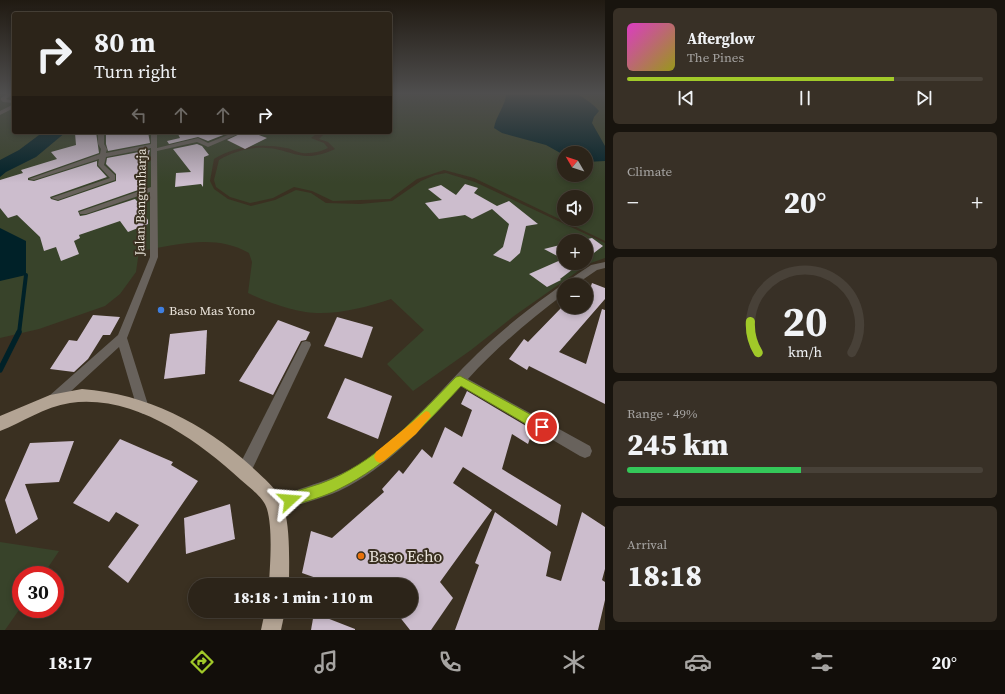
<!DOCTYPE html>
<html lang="en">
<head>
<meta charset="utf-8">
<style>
  body { margin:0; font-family:"Source Serif 4",serif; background:#383026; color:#f1f3f6; height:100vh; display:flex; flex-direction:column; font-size:15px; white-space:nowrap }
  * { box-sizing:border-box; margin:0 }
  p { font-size:13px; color:#a6a4a2 }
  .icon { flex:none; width:22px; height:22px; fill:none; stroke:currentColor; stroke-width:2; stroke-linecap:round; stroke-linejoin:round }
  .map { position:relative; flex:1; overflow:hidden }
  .panel { display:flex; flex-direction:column; gap:8px; padding:8px; background:#18140e; width:400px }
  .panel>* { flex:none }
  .guide { position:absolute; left:12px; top:12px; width:380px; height:122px; border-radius:4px; box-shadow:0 2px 6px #0003,0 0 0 1px #484138; background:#2c2419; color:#f1f3f6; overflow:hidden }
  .needle { width:26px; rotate:309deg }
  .tools { position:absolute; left:557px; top:146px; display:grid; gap:8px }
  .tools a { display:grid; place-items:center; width:36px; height:36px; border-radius:50%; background:#2c2419; box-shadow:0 2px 6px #0003,0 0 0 1px #484138; font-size:20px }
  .speed { position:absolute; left:12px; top:566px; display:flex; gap:8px; font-size:20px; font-weight:700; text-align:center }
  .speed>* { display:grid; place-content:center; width:52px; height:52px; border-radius:50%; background:#2c2419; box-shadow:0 2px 6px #0003,0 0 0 1px #484138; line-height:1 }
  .speed .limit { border:6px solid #d22; background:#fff; color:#111 }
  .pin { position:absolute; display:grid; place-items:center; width:34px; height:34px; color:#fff; margin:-17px; border:2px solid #fff; border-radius:50%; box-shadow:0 1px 4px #0007 }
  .me { position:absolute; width:44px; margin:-22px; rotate:71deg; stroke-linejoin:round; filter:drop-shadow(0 0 3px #0008) }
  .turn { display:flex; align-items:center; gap:14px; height:84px; padding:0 16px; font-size:18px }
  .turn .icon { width:52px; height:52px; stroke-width:2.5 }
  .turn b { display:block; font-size:28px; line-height:34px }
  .lanes { display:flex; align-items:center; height:38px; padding:0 16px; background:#0003; justify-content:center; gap:20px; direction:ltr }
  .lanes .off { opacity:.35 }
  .big { font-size:30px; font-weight:800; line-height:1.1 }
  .panel .widget { flex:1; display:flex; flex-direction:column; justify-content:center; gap:6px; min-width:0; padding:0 14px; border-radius:6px; background:#383026 }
  .panel .dial { align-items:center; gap:0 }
  .dial svg { height:104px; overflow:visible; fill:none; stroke:#484138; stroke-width:7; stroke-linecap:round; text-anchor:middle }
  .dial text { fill:#f1f3f6; stroke:none }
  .song { display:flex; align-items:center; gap:12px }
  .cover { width:48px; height:48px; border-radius:6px; background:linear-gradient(135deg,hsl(310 70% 55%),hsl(60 70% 35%)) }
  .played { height:4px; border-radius:2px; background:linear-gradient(90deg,#a1c929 75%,#484138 75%) }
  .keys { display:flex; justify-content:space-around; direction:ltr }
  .heat { display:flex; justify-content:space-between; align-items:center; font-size:22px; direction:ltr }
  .charge { height:6px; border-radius:3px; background:linear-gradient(90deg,#34c759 49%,#484138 0) }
  .trip { position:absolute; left:188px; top:578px; width:230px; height:40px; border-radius:20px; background:#2c2419; box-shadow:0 2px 6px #0003,0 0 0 1px #484138; font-weight:800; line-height:40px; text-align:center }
  .dock { display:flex; height:64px; justify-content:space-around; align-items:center; background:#120e0a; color:#a6a4a2 }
  .dock .icon { width:28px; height:28px }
  .dock .selected { color:#a1c929 }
  .dock b { font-size:18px; color:#f1f3f6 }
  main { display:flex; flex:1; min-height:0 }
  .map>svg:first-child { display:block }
  .green { fill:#38432a; fill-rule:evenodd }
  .water { fill:#002128 }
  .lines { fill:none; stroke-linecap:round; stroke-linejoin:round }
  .stream-far1 { stroke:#002128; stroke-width:4 }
  .stream { stroke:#002128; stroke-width:5.5 }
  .building { fill:#ccbdcd }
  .street { fill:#68625c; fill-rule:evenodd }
  .highway { fill:#b3a494; fill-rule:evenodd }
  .route { fill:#a1c929; stroke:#69831b }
  .slow { fill:#f59e0b }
  .shop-dot { fill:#3f7fe0; stroke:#3a3021; stroke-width:1.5 }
  .food-dot { fill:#e8710a; stroke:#3a3021; stroke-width:1.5 }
  .labels { text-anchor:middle; stroke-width:4; stroke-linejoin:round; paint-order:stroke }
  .street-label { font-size:13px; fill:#e8e2d9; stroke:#3a3021 }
  .poi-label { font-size:13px; fill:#e8e2d9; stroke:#3a3021; text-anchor:start }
  .near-poi-label { font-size:16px; fill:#e8e2d9; stroke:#3a3021; text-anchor:start }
</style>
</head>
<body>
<main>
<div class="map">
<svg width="605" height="630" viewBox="0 0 605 630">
  <rect width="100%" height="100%" fill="#3a3021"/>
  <g class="green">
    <path d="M0 95H14V132H319L311 138 324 143 328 148C320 152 307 155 298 152 294 151 290 148 286 148 262 143 235 146 214 159L210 181 214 189 228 199 251 206 275 200 296 190 311 193 326 203 360 204 392 201 421 181 435 175 446 173 475 182 605 243V258L588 264 514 316 471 350 413 391 387 364 424 330 391 299C368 307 340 314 316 313 297 313 264 301 248 293L252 262 249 253C215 233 176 245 139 251L136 272 120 294 105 306 39 329 0 338ZM564 241H586V263H564Z"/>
    <path d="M390 95H605V241L474 178 444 170 417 179 390 199 333 201 312 191 294 187 273 198 250 203 230 197 216 187 214 180 219 160C233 152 249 147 266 148 278 148 288 153 299 155 311 158 324 154 335 149L328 142 319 139 326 132H390ZM564 153H586V175H564ZM564 197H586V219H564Z"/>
    <polygon points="0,542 59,551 43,575 21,575 21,607 5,630 0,630"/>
  </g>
  <g class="water">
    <path d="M506 95 577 94C586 99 593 104 599 111L594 117 592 123 605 146V161L586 162V153H564V155L546 145 502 133 494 128C496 116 506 104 506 95Z"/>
    <polygon points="43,132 66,132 36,157 6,172 0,177 0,160 19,150"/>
    <polygon points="0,228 26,241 26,275 0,281"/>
  </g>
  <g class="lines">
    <polyline class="stream-far1" points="19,333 26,275"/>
    <polyline class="stream" points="0,370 19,332"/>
  </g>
  <g class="building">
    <polygon points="81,132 96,132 99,153 28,178 28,180 34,181 97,161 97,166 107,177 50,197 51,199 58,201 116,181 116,174 106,164 107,158 150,150 144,167 143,177 145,182 138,184 141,189 78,211 80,216 86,215 135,199 144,209 141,210 148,220 148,224 128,232 120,221 79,235 80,238 74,241 79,254 61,261 56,247 44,251 40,237 17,215 8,218 0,208 0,180 23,173 21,170 57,159 51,152 76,145 75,133"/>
    <polygon points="106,132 125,132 126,135 148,132 150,143 108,151 106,144"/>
    <polygon points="192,132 193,135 203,132 231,132 208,141 198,137 169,144 167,141 180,138 178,134"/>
    <polygon points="244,132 251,132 267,138 245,149 227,140"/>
    <polygon points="197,144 202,146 209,155 204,157 203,187 201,184 175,187 176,173 191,172 173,149"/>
    <polygon points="465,184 478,188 474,193 497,206 509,201 538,224 526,226 520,253 510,262 493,255 503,247 509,224 492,209 472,219 465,215 439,219 425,203 442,200 428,189 441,185 456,195"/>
    <polygon points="592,238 603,246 586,259 586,241 579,241"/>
    <polygon points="564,244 564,263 581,263 560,279 561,280 547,287 529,274 563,259 544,249"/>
    <polygon points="592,283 605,288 605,299 559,352 586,364 602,309 605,310 605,404 529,366 527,370 509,359 524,339 528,342 562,307 586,307 586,301"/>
    <polygon points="93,315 120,317 110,335 103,335 88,359 74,372 50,369 69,340 77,341"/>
    <polygon points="337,317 373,327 362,358 324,346"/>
    <polygon points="278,320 310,332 306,340 301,341 273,395 239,381"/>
    <polygon points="207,330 205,374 164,379 170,334"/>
    <polygon points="345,378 392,396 378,439 327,418"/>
    <polygon points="467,391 533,430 528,444 512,434 502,469 561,505 557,526 463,467 453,483 492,510 440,582 453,598 431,630 410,630 395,611 411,611 411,585 336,585 302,573 311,531 332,538 384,492 382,489 399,470 403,474 422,449 432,458 445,427 462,437 472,410 461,404"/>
    <polygon points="120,439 173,462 171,465 198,481 128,583 108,567 139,525 116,512 109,522 73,503"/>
    <polygon points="74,441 59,482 25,484 38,519 16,534 5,500 30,443"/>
    <polygon points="230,504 235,539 186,554 184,518"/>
    <polygon points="495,512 551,552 546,576 561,581 582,512 605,527 605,569 602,580 605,582 605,600 598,630 455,630 479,565 475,563"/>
    <polygon points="314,613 355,629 355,630 311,630"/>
  </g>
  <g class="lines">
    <g class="street">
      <polygon points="7,94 13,94 6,99 14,101 14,103 3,102 1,100 1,98"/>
      <polygon points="14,104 14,108 0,115 0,111"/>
      <polygon points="98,132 104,132 104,144 107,149 106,153 151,144 151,132 157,132 157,148 198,138 208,143 235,132 243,132 208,147 197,142 157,151 158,257 127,338 149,408 147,412 143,414 139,412 137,408 119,347 57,404 53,406 49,404 47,400 49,396 118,335 150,257 150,192 86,214 80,214 79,212 151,187 151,148 106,157 104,165 115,175 115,180 58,200 51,198 110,178 98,165 99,159 34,180 29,179 100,154 101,149 98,144"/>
      <path d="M605 262V268L597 270 575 285H564V294C530 320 497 347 468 379L590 446 592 451 590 456 585 458 580 456 461 386C424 426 388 468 339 491 318 500 296 505 275 512L270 510 268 505 270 500C303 486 338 480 368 459 409 430 441 389 477 354 512 320 552 291 591 265Z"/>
      <polygon points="306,341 310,342 311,345 249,476 244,478 239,476 237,471 239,466 302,342"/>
    </g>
    <g class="highway">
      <path d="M82 389C147 394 203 423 251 466 262 477 275 486 281 500 291 521 289 562 289 585H269C270 564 273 530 267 509 264 498 250 488 241 480 197 440 134 394 70 403 44 407 23 422 0 431V416L50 395Z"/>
      <polygon points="265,611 285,611 281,630 261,630"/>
    </g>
  </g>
  <linearGradient id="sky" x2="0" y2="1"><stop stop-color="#201a12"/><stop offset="0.51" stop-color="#4f4e4e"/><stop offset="1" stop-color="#4f4e4e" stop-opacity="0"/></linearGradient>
  <rect width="605" height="183" fill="url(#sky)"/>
  <path class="route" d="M460 376 546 423 548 427 546 431 542 432 538 431 461 386C424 426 388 465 339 489 324 497 306 501 290 507L285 505 284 500 285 495C300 489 317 486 332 479 381 457 419 415 456 377Z"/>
  <polygon class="slow" points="426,411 429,412 431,416 416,434 384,461 380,463 376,461 374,457 376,452"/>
  <circle class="shop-dot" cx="161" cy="310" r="4"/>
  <circle class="food-dot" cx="361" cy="556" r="4"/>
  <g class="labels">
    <g class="street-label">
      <text transform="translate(140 202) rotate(-89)" y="5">Jalan Bangunharja</text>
    </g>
    <g class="poi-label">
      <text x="169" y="315">Baso Mas Yono</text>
    </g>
    <g class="near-poi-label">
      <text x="369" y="562">Baso Echo</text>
    </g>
  </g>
</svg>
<div class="tools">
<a><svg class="needle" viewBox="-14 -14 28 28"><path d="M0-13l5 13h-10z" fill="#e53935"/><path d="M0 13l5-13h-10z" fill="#a6a4a2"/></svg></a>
<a><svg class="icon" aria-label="sound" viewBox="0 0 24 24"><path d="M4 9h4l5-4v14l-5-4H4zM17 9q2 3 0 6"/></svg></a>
<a>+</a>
<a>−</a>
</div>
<div class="speed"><div class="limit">30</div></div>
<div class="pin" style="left:542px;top:427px;background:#d93025"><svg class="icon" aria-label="arrive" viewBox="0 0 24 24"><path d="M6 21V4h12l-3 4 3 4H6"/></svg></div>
<svg class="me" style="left:290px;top:500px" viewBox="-20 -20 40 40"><path d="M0-17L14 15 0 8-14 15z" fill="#a1c929" stroke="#fff" stroke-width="4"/></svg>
<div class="trip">18:18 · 1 min · 110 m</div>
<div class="guide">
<div class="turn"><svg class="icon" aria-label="right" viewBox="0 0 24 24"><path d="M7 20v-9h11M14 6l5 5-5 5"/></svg><div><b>80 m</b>Turn right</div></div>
<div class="lanes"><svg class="icon off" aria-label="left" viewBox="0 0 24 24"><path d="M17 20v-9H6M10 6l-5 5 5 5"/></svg><svg class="icon off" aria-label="ahead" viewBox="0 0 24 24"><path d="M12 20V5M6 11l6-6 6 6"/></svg><svg class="icon off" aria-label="ahead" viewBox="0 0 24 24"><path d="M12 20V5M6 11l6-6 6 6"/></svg><svg class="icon" aria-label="right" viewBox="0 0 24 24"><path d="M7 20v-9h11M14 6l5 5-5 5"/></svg></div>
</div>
</div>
<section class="panel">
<div class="widget">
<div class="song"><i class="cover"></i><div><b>Afterglow</b><p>The Pines</p></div></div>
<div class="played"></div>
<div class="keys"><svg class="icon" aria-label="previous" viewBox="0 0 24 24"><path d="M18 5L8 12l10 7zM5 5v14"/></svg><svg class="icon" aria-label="pause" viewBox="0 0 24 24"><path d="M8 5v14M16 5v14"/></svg><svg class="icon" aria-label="next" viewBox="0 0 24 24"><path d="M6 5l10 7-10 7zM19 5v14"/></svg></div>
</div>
<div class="widget"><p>Climate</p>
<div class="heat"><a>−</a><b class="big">20°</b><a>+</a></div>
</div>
<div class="widget dial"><svg viewBox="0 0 100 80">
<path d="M14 69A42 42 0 1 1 86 69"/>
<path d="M14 69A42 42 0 0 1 8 45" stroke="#a1c929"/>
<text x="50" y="56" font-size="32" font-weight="700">20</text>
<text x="50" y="72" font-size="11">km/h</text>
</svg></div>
<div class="widget"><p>Range · 49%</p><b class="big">245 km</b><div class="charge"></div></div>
<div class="widget"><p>Arrival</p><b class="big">18:18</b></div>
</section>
</main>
<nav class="dock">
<b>18:17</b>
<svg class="icon selected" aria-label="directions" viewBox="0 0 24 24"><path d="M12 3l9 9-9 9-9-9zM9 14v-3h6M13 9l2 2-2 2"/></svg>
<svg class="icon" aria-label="music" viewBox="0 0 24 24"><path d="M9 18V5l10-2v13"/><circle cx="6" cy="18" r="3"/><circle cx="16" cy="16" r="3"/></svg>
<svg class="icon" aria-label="phone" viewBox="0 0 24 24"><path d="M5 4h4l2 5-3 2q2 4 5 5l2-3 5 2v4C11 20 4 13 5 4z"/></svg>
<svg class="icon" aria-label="climate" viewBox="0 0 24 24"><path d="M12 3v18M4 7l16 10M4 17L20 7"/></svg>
<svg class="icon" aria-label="car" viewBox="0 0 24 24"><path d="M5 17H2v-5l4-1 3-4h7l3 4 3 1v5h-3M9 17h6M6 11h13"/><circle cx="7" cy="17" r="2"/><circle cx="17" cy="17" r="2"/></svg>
<svg class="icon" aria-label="filters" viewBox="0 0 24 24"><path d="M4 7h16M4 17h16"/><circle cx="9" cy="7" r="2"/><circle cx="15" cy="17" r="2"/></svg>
<b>20°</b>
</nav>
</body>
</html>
